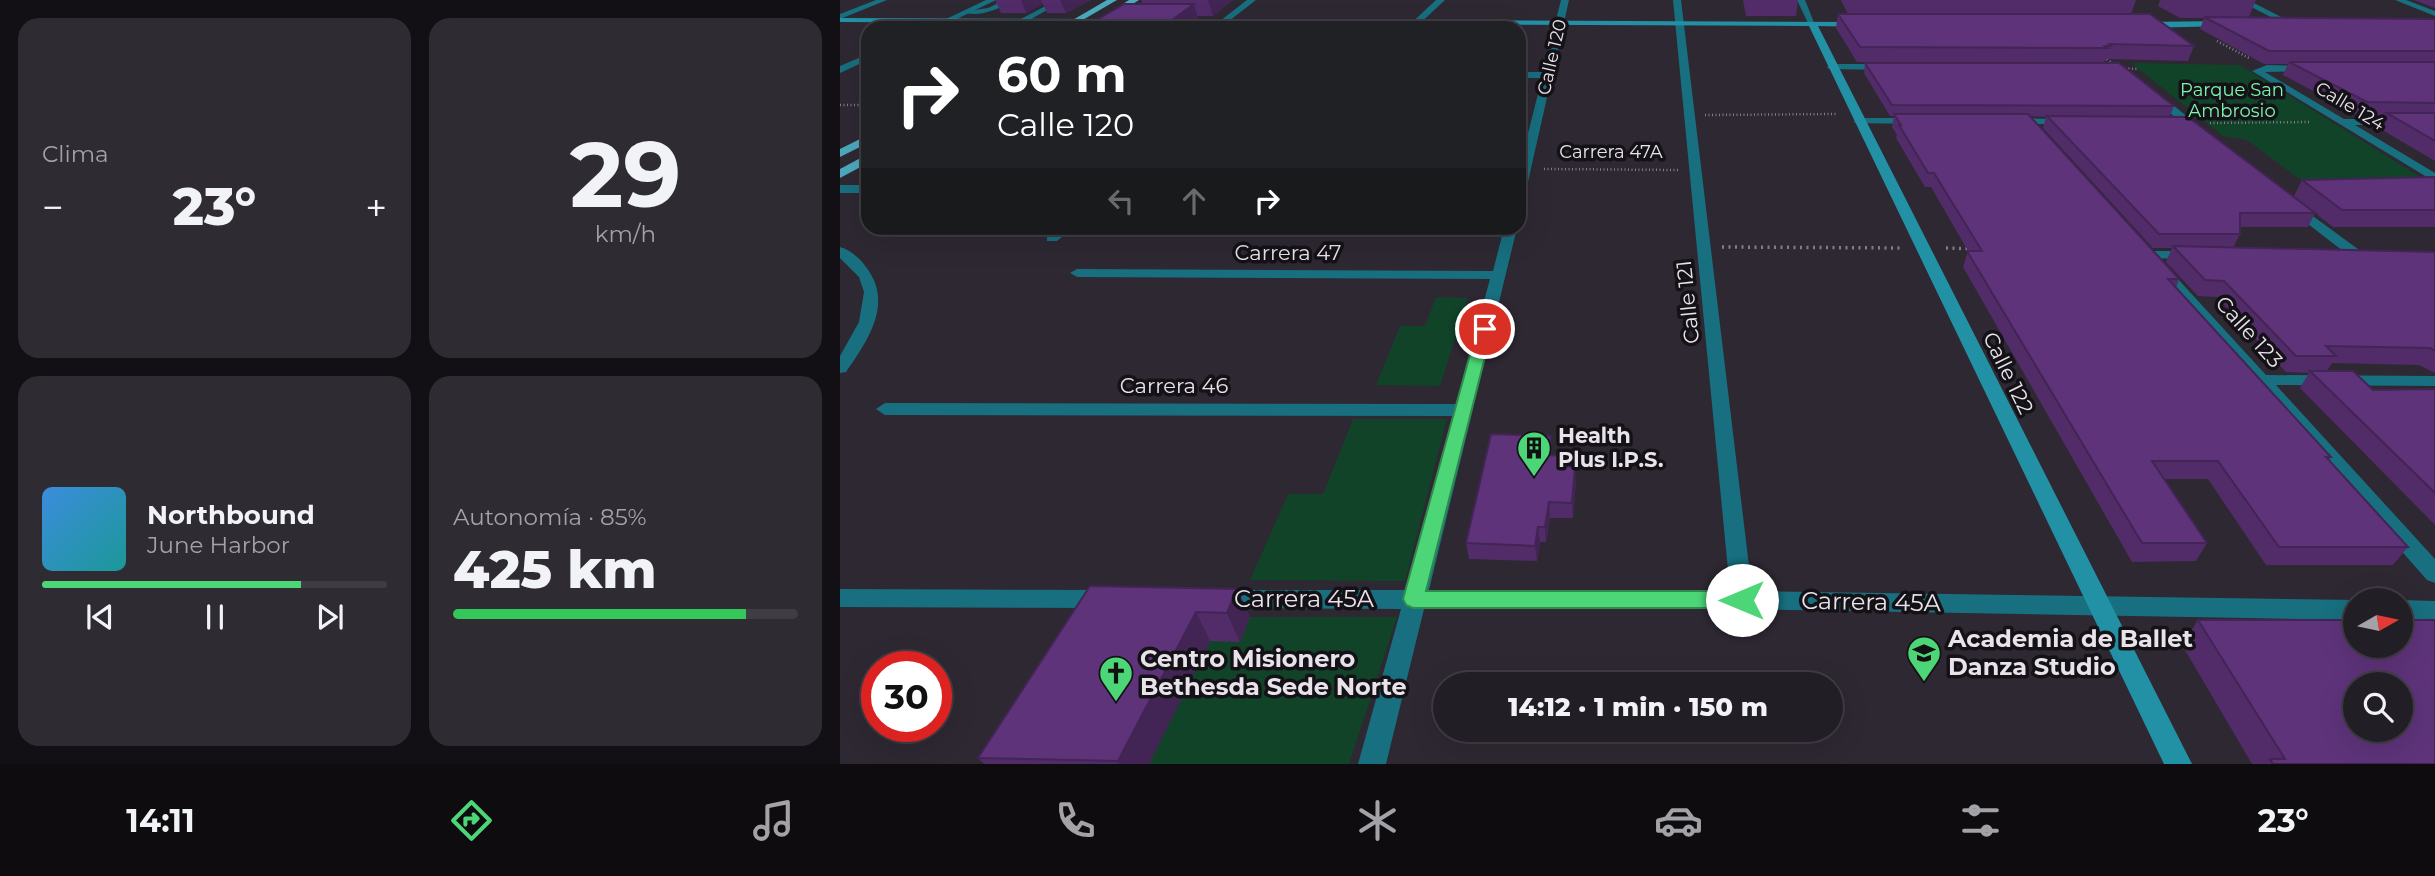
<!DOCTYPE html>
<html lang="es">
<head>
<meta charset="utf-8">
<style>
  body { margin:0; font-family:Montserrat,sans-serif; background:#2e2b32; color:#f1f3f6; height:100vh; display:flex; flex-direction:column; font-size:26px; white-space:nowrap }
  * { box-sizing:border-box; margin:0 }
  p { font-size:23px; color:#a2a2a7 }
  .icon { flex:none; width:38px; height:38px; fill:none; stroke:currentColor; stroke-width:2; stroke-linecap:round; stroke-linejoin:round }
  .map { position:relative; flex:1; overflow:hidden }
  .sheet { display:flex; flex-direction:column; gap:18px; padding:18px; background:#131015; width:840px }
  .sheet>* { flex:none }
  .banner { position:absolute; left:21px; top:21px; width:665px; height:214px; border-radius:21px; box-shadow:0 7px 28px #0002,0 0 0 2px #3f3c43; background:#202124; color:#fff; overflow:hidden }
  .needle { width:46px; rotate:81deg }
  .controls { position:absolute; left:1503px; top:588px; display:grid; gap:14px }
  .controls a { display:grid; place-items:center; width:70px; height:70px; border-radius:50%; background:#221e26; box-shadow:0 7px 28px #0002,0 0 0 2px #3f3c43; font-size:35px }
  .speed { position:absolute; left:21px; top:651px; display:flex; gap:14px; font-size:35px; font-weight:700; text-align:center }
  .speed>* { display:grid; place-content:center; width:91px; height:91px; border-radius:50%; background:#221e26; box-shadow:0 7px 28px #0002,0 0 0 2px #3f3c43; line-height:1 }
  .speed .limit { border:10px solid #d22; background:#fff; color:#111 }
  .pin { position:absolute; display:grid; place-items:center; width:60px; height:60px; color:#fff; margin:-30px; border:4px solid #fff; border-radius:50%; box-shadow:0 2px 7px #0007 }
  .me { position:absolute; width:77px; margin:-38px; rotate:270deg; stroke-linejoin:round; filter:drop-shadow(0 0 5px #0008) }
  .turn { display:flex; align-items:center; gap:24px; height:147px; padding:0 21px; font-size:32px }
  .turn .icon { width:91px; height:91px; stroke-width:2.5 }
  .turn b { display:block; font-size:49px; line-height:60px }
  .lanes { display:flex; align-items:center; height:66px; padding:0 21px; background:#0003; justify-content:center; gap:35px; direction:ltr }
  .lanes .off { opacity:.35 }
  .big { font-size:52px; font-weight:800; line-height:1.1 }
  .sheet .widget { flex:1; display:flex; flex-direction:column; justify-content:center; gap:10px; min-width:0; padding:0 24px; border-radius:21px; background:#2e2b32 }
  .sheet .dial { align-items:center; gap:0 }
  .dial b { font-size:91px; line-height:1 }
  .song { display:flex; align-items:center; gap:21px }
  .cover { width:84px; height:84px; border-radius:10px; background:linear-gradient(135deg,hsl(210 70% 55%),hsl(180 70% 35%)) }
  .played { height:7px; border-radius:4px; background:linear-gradient(90deg,#4cd677 75%,#3f3c43 75%) }
  .keys { display:flex; justify-content:space-around; direction:ltr }
  .heat { display:flex; justify-content:space-between; align-items:center; font-size:38px; direction:ltr }
  .charge { height:10px; border-radius:5px; background:linear-gradient(90deg,#34c759 85%,#3f3c43 0) }
  .sheet .tiles { flex:1; display:grid; gap:18px; grid-template-columns:repeat(2,1fr) }
  .trip { position:absolute; left:593px; top:672px; width:410px; height:70px; border-radius:35px; background:#221e26; box-shadow:0 7px 28px #0002,0 0 0 2px #3f3c43; font-weight:800; line-height:70px; text-align:center }
  .dock { display:flex; height:112px; justify-content:space-around; align-items:center; background:#0e0c0f; color:#a2a2a7 }
  .dock .icon { width:49px; height:49px }
  .dock .selected { color:#4cd677 }
  .dock b { font-size:32px; color:#f1f3f6 }
  main { display:flex; flex:1; min-height:0 }
  .map>svg:first-child { display:block }
  .green { fill:#114329 }
  .lines { fill:none; stroke-linecap:round; stroke-linejoin:round }
  .path-far1 { stroke:#837d87; stroke-width:2.5; stroke-dasharray:1 2.5; stroke-linecap:butt }
  .path { stroke:#837d87; stroke-width:3.5; stroke-dasharray:2 4.5; stroke-linecap:butt }
  .lane { fill:#176f7f; fill-rule:evenodd }
  .street { fill:#176f7f; fill-rule:evenodd }
  .secondary { fill:#2291a6; fill-rule:evenodd }
  .primary { fill:#4ca9bd; fill-rule:evenodd }
  .wall { fill:#512c69 }
  .shaded-wall { fill:#422455 }
  .building { fill:#5e337a; stroke:#422455; stroke-width:2; fill-rule:evenodd }
  .route { fill:#4cd677; stroke:#318b4d; stroke-width:2 }
  .labels { text-anchor:middle; stroke-width:7; stroke-linejoin:round; paint-order:stroke }
  .far-street-label { font-size:18px; fill:#e8e3eb; stroke:#151217 }
  .far-park-label { font-size:18px; fill:#7bf7af; stroke:#151217 }
  .street-label { font-size:21px; fill:#e8e3eb; stroke:#151217 }
  .poi-label { font-size:21px; font-weight:bold; fill:#e8e3eb; stroke:#151217; text-anchor:start }
  .near-street-label { font-size:24px; fill:#e8e3eb; stroke:#151217 }
  .near-poi-label { font-size:24px; font-weight:bold; fill:#e8e3eb; stroke:#151217; text-anchor:start }
</style>
</head>
<body>
<main>
<section class="sheet">
<div class="tiles">
<div class="widget"><p>Clima</p>
<div class="heat"><a>−</a><b class="big">23°</b><a>+</a></div>
</div>
<div class="widget dial"><b>29</b><p>km/h</p></div>
<div class="widget">
<div class="song"><i class="cover"></i><div><b>Northbound</b><p>June Harbor</p></div></div>
<div class="played"></div>
<div class="keys"><svg class="icon" aria-label="previous" viewBox="0 0 24 24"><path d="M18 5L8 12l10 7zM5 5v14"/></svg><svg class="icon" aria-label="pause" viewBox="0 0 24 24"><path d="M8 5v14M16 5v14"/></svg><svg class="icon" aria-label="next" viewBox="0 0 24 24"><path d="M6 5l10 7-10 7zM19 5v14"/></svg></div>
</div>
<div class="widget"><p>Autonomía · 85%</p><b class="big">425 km</b><div class="charge"></div></div>
</div>
</section>
<div class="map">
<svg width="1595" height="764" viewBox="0 0 1595 764">
  <rect width="100%" height="100%" fill="#2e2833"/>
  <g class="green">
    <polygon points="1291,63 1400,65 1595,186 1477,192 1407,140 1383,136"/>
    <polygon points="596,297 628,298 600,386 536,385 560,326 585,326"/>
    <polygon points="513,419 607,419 565,581 410,580 448,494 483,494"/>
    <polygon points="410,617 557,617 509,764 309,764 370,641 400,641"/>
  </g>
  <g class="lines">
    <g class="path-far1">
      <polyline points="1377,41 1409,58"/>
      <polyline points="1264,57 1279,68 1298,69"/>
      <polyline points="0,105 28,105"/>
      <polyline points="865,115 997,114"/>
      <polyline points="1370,123 1470,122"/>
      <polyline points="704,169 839,170"/>
    </g>
    <g class="path">
      <polyline points="882,247 1062,248"/>
      <polyline points="1106,248 1132,249"/>
    </g>
    <g class="lane">
      <path d="M165 0H174C160 9 139 18 122 12L148 8Z"/>
      <polygon points="217,0 225,0 184,23 177,21"/>
    </g>
    <g class="street">
      <polygon points="36,0 47,0 0,19 0,14"/>
      <polygon points="146,0 156,0 98,28 87,28"/>
      <polygon points="407,0 416,0 380,28 371,28"/>
      <polygon points="596,0 605,0 575,28 566,28"/>
      <polygon points="721,0 729,0 685,195 679,199 679,169 702,78 679,78 679,72 703,72"/>
      <polygon points="833,0 841,0 912,591 1516,600 1516,620 902,609 584,609 546,764 518,764 561,609 378,608 370,606 366,599 370,592 378,590 566,590 613,416 45,415 36,409 45,403 616,404 650,279 237,277 230,273 237,269 653,271 664,228 677,228 589,590 890,591"/>
      <polygon points="957,0 965,0 975,25 969,25"/>
      <polygon points="1398,0 1408,0 1455,24 1448,26"/>
      <polygon points="1555,0 1566,0 1595,11 1595,16"/>
      <polygon points="28,54 28,60 0,73 0,66"/>
      <polygon points="992,64 1048,64 1053,67 1048,70 989,69 987,67"/>
      <polygon points="1427,65 1472,66 1474,68 1469,71 1425,72 1504,119 1595,119 1595,125 1515,125 1595,173 1595,182 1412,71"/>
      <polygon points="1311,94 1319,94 1363,129 1363,133 1355,133 1311,98"/>
      <polygon points="1019,118 1075,118 1080,121 1075,124 1015,123 1014,121"/>
      <polygon points="1170,118 1226,119 1231,122 1226,125 1166,123 1165,121"/>
      <rect x="0" y="185" width="28" height="8"/>
      <polygon points="1455,203 1522,252 1522,258 1512,258 1450,210 1450,204"/>
      <polygon points="218,228 233,228 217,241 207,241 207,235"/>
      <path d="M0 247C10 250 20 258 26 267 54 303 28 340 6 372L0 373V356L19 322 24 292 19 277 0 258Z"/>
      <polygon points="1308,251 1350,251 1357,255 1350,259 1303,258 1303,252"/>
      <polygon points="1321,265 1326,266 1426,375 1595,376 1595,386 1436,385 1595,559 1595,583 1587,580 1316,272 1314,269 1316,266"/>
      <polygon points="0,589 266,590 274,592 278,599 274,606 266,608 0,607"/>
      <polygon points="1561,600 1595,601 1595,621 1561,620"/>
    </g>
    <g class="secondary">
      <polygon points="0,18 279,19 283,21 279,23 0,22"/>
      <polygon points="332,19 1024,22 1021,27 978,26 1352,764 1324,764 969,26 335,23"/>
      <polygon points="1385,21 1388,26 1301,28 1297,25 1301,22"/>
    </g>
    <g class="primary">
      <polygon points="267,0 277,0 229,28 219,28"/>
      <polygon points="289,0 299,0 271,18 264,16"/>
      <polygon points="28,135 28,143 0,157 0,149"/>
      <polygon points="28,154 28,163 0,178 0,169"/>
    </g>
  </g>
  <g class="wall">
    <polygon points="155,0 251,0 226,13 207,13 203,4 186,13 161,13"/>
    <polygon points="301,0 393,0 373,16 357,16 360,26 303,4"/>
    <polygon points="903,0 958,0 956,16 906,16"/>
    <polygon points="1001,0 1296,0 1291,14 1354,46 1348,61 1267,59 1266,61 1264,61 1263,63 1017,62 996,28 998,14 1008,14"/>
    <polygon points="1320,0 1416,0 1409,17 1595,19 1595,161 1539,128 1545,117 1520,116 1443,75 1448,64 1424,64 1360,29 1364,18 1340,18 1318,6"/>
    <polygon points="1574,0 1595,0 1595,8"/>
    <polygon points="1025,63 1334,106 1330,116 1454,196 1462,180 1595,177 1595,227 1493,227 1475,213 1468,227 1400,227 1400,234 1393,248 1595,252 1595,373 1579,365 1492,363 1487,371 1533,390 1595,389 1595,525 1460,388 1469,373 1446,372 1377,297 1358,296 1326,262 1332,248 1313,248 1203,128 1206,117 1189,116 1339,279 1336,288 1491,457 1489,460 1568,547 1553,565 1426,565 1368,479 1324,479 1367,543 1356,561 1292,562 1123,267 1128,251 1091,187 1085,187 1056,138 1057,135 1052,127 1054,116 1050,116 1024,73"/>
    <polygon points="711,436 711,455 725,456 726,467 736,482 733,518 710,518 706,542 700,542 697,561 629,559 626,543"/>
    <polygon points="250,586 397,589 410,617 400,642 370,641 309,764 144,764 138,758"/>
    <polygon points="1358,620 1595,764 1412,764 1342,645"/>
  </g>
  <g class="shaded-wall">
    <polygon points="181,0 201,0 203,4 186,13"/>
    <polygon points="220,0 251,0 226,13"/>
    <polygon points="368,0 393,0 373,16"/>
    <polygon points="354,4 360,26 357,28 321,28"/>
    <polygon points="711,436 712,451 709,471 707,455"/>
    <polygon points="735,467 736,482 733,518 732,503"/>
    <polygon points="709,502 710,518 706,542 705,527"/>
    <polygon points="698,527 700,542 697,561 695,546"/>
    <polygon points="397,589 410,617 400,642 387,613"/>
    <polygon points="356,612 370,641 309,764 279,764 278,761"/>
  </g>
  <g class="building">
    <polygon points="284,4 354,4 321,28 243,28"/>
    <polygon points="998,14 1310,14 1354,46 1269,44 1271,46 1265,46 1268,48 1020,47"/>
    <polygon points="1364,17 1595,19 1595,51 1429,51"/>
    <polygon points="1449,62 1595,62 1595,103 1527,102"/>
    <polygon points="1025,63 1279,63 1334,106 1052,105"/>
    <polygon points="1547,113 1595,113 1595,141"/>
    <polygon points="1054,114 1188,114 1339,279 1328,279 1491,457 1486,457 1568,547 1439,547 1378,461 1312,461 1367,543 1302,543 1127,251 1142,251 1094,173 1088,173 1059,125 1061,125"/>
    <polygon points="1207,116 1348,117 1475,213 1400,213 1400,234 1319,234"/>
    <polygon points="1595,177 1595,210 1502,210 1462,180"/>
    <polygon points="1333,246 1595,252 1595,351 1590,348 1486,346 1496,356 1456,356 1384,281 1365,280"/>
    <polygon points="1470,371 1513,371 1533,390 1595,389 1595,493"/>
    <polygon points="651,434 711,436 707,455 725,456 723,466 735,467 732,503 709,502 705,527 698,527 695,546 626,543"/>
    <polygon points="250,586 397,589 387,613 356,612 278,761 138,758"/>
    <path d="M1358 620H1516V646H1561V620H1595V764H1433L1430 759H1445ZM1516 684H1561V730H1516Z"/>
  </g>
  <polygon class="route" points="645,325 652,329 586,591 902,591 910,594 913,600 910,606 902,608 573,608 566,605 563,599 637,329"/>
  <defs>
    <g id="building-pin" transform="scale(1.75)"><path d="M0 17L-7.5 6A9.5 9.5 0 1 1 7.5 6Z" fill="#4cd677" stroke="#151217"/><path d="M-4-6H4V6H1V3H-1V6H-4ZM-2.5-4.3h1.7v1.8h-1.7ZM.8-4.3h1.7v1.8H.8ZM-2.5-1h1.7V.8h-1.7ZM.8-1h1.7V.8H.8Z" fill="#111"/></g>
    <g id="school-pin" transform="scale(1.75)"><path d="M0 17L-7.5 6A9.5 9.5 0 1 1 7.5 6Z" fill="#4cd677" stroke="#151217"/><path d="M0-5L7-2L0 1L-7-2ZM-4 1L0 2.5L4 1V4Q0 6-4 4Z" fill="#111"/></g>
    <g id="church-pin" transform="scale(1.75)"><path d="M0 17L-7.5 6A9.5 9.5 0 1 1 7.5 6Z" fill="#4cd677" stroke="#151217"/><path d="M-1.2-6h2.4v3.5h3.3v2.4h-3.3V6h-2.4V-.1h-3.3v-2.4h3.3Z" fill="#111"/></g>
  </defs>
  <g fill-rule="evenodd">
    <use href="#building-pin" x="694" y="448"/>
    <use href="#school-pin" x="1084" y="653"/>
    <use href="#church-pin" x="276" y="673"/>
  </g>
  <g class="labels">
    <g class="far-street-label">
      <text transform="translate(712 57) rotate(-77)" y="6">Calle 120</text>
      <text transform="translate(1510 106) rotate(31)" y="6">Calle 124</text>
      <text x="771" y="158">Carrera 47A</text>
    </g>
    <g class="far-park-label">
      <text x="1392" y="96">Parque San<tspan x="1392" dy="21">Ambrosio</tspan></text>
    </g>
    <g class="street-label">
      <text x="448" y="260">Carrera 47</text>
      <text transform="translate(848 302) rotate(-96)" y="7">Calle 121</text>
      <text transform="translate(1409 332) rotate(48)" y="7">Calle 123</text>
      <text transform="translate(1168 373) rotate(64)" y="7">Calle 122</text>
      <text x="334" y="393">Carrera 46</text>
    </g>
    <g class="poi-label">
      <text x="718" y="443">Health<tspan x="718" dy="24">Plus I.P.S.</tspan></text>
    </g>
    <g class="near-street-label">
      <text x="464" y="607">Carrera 45A</text>
      <text transform="translate(1031 602) rotate(1)" y="8">Carrera 45A</text>
    </g>
    <g class="near-poi-label">
      <text x="1108" y="647">Academia de Ballet<tspan x="1108" dy="28">Danza Studio</tspan></text>
      <text x="300" y="667">Centro Misionero<tspan x="300" dy="28">Bethesda Sede Norte</tspan></text>
    </g>
  </g>
</svg>
<div class="controls">
<a><svg class="needle" viewBox="-14 -14 28 28"><path d="M0-13l5 13h-10z" fill="#e53935"/><path d="M0 13l5-13h-10z" fill="#a2a2a7"/></svg></a>
<a><svg class="icon" aria-label="search" viewBox="0 0 24 24"><circle cx="10" cy="10" r="6"/><path d="M15 15l6 6"/></svg></a>
</div>
<div class="speed"><div class="limit">30</div></div>
<div class="pin" style="left:645px;top:329px;background:#d93025"><svg class="icon" aria-label="arrive" viewBox="0 0 24 24"><path d="M6 21V4h12l-3 4 3 4H6"/></svg></div>
<svg class="me" style="left:902px;top:600px" viewBox="-20 -20 40 40"><circle r="19" fill="#fff"/><path d="M0-13L10 11 0 6-10 11z" fill="#4cd677"/></svg>
<div class="trip">14:12 · 1 min · 150 m</div>
<div class="banner">
<div class="turn"><svg class="icon" aria-label="right" viewBox="0 0 24 24"><path d="M7 20v-9h11M14 6l5 5-5 5"/></svg><div><b>60 m</b>Calle 120</div></div>
<div class="lanes"><svg class="icon off" aria-label="left" viewBox="0 0 24 24"><path d="M17 20v-9H6M10 6l-5 5 5 5"/></svg><svg class="icon off" aria-label="ahead" viewBox="0 0 24 24"><path d="M12 20V5M6 11l6-6 6 6"/></svg><svg class="icon" aria-label="right" viewBox="0 0 24 24"><path d="M7 20v-9h11M14 6l5 5-5 5"/></svg></div>
</div>
</div>
</main>
<nav class="dock">
<b>14:11</b>
<svg class="icon selected" aria-label="directions" viewBox="0 0 24 24"><path d="M12 3l9 9-9 9-9-9zM9 14v-3h6M13 9l2 2-2 2"/></svg>
<svg class="icon" aria-label="music" viewBox="0 0 24 24"><path d="M9 18V5l10-2v13"/><circle cx="6" cy="18" r="3"/><circle cx="16" cy="16" r="3"/></svg>
<svg class="icon" aria-label="phone" viewBox="0 0 24 24"><path d="M5 4h4l2 5-3 2q2 4 5 5l2-3 5 2v4C11 20 4 13 5 4z"/></svg>
<svg class="icon" aria-label="climate" viewBox="0 0 24 24"><path d="M12 3v18M4 7l16 10M4 17L20 7"/></svg>
<svg class="icon" aria-label="car" viewBox="0 0 24 24"><path d="M5 17H2v-5l4-1 3-4h7l3 4 3 1v5h-3M9 17h6M6 11h13"/><circle cx="7" cy="17" r="2"/><circle cx="17" cy="17" r="2"/></svg>
<svg class="icon" aria-label="filters" viewBox="0 0 24 24"><path d="M4 7h16M4 17h16"/><circle cx="9" cy="7" r="2"/><circle cx="15" cy="17" r="2"/></svg>
<b>23°</b>
</nav>
</body>
</html>
